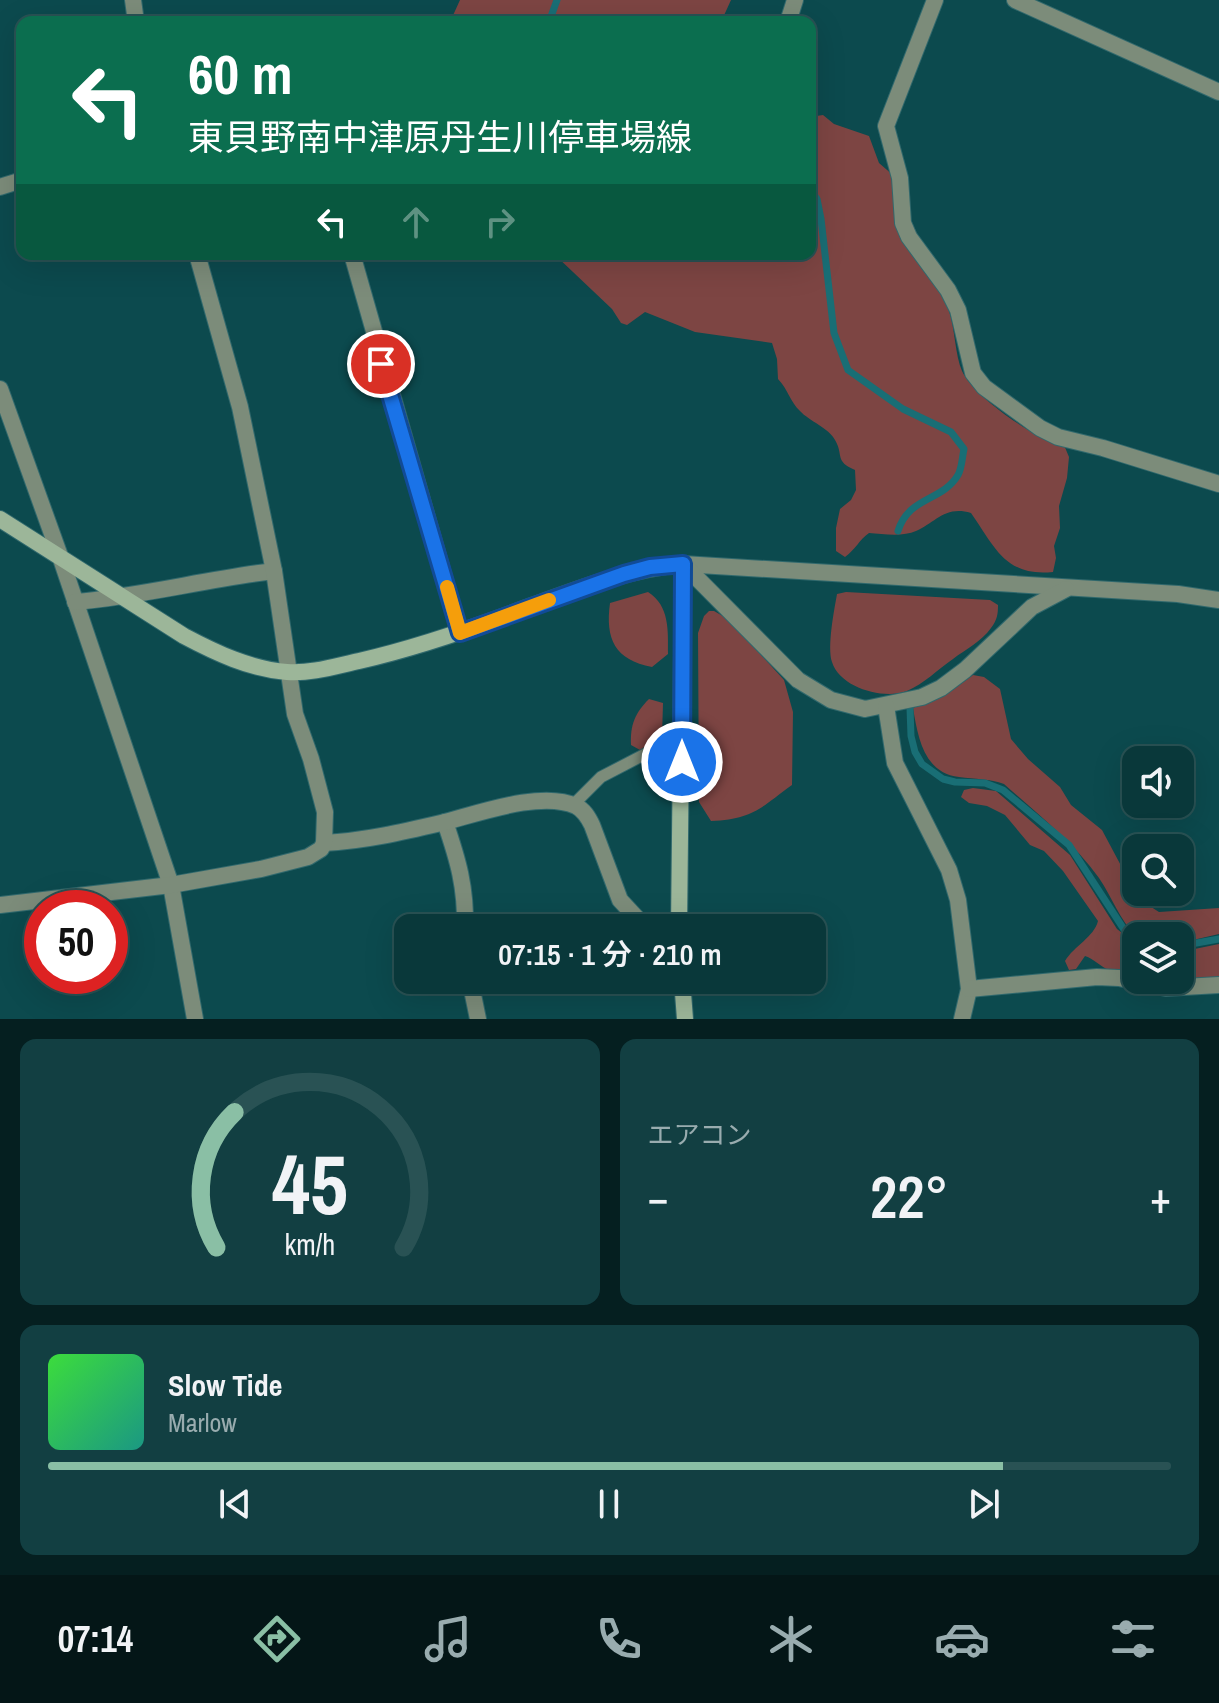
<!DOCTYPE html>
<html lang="ja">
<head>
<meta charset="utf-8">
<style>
  body { margin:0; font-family:"Archivo Narrow","Noto Sans JP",sans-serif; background:#123f42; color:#f1f3f6; height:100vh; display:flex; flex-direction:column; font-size:30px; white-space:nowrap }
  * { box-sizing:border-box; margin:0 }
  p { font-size:26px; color:#99acaf }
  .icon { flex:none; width:44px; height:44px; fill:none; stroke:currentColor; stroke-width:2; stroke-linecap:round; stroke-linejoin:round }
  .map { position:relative; height:1019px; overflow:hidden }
  .side { display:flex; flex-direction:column; gap:20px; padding:20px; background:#051f20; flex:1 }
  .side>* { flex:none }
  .top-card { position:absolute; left:16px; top:16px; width:800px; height:244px; border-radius:16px; box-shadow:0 8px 32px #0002,0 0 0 2px #295254; background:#0b6e4f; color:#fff; overflow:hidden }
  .tools { position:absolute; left:1122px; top:746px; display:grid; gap:16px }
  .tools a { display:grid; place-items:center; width:72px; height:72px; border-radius:16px; background:#09383a; box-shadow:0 8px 32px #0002,0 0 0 2px #295254; font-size:40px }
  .speed { position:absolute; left:24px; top:890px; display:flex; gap:16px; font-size:40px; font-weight:700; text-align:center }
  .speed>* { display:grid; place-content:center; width:104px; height:104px; border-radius:50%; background:#09383a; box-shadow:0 8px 32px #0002,0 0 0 2px #295254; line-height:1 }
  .speed .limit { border:12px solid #d22; background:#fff; color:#111 }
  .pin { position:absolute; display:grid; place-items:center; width:68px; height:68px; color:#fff; margin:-34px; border:4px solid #fff; border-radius:50%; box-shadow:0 2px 8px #0007 }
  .me { position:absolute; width:88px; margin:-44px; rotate:0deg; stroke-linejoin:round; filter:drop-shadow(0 0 6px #0008) }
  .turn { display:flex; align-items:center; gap:28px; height:168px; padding:0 40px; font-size:36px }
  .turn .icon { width:104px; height:104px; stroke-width:2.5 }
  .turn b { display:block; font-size:56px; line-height:68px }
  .lanes { display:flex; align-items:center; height:76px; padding:0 40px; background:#0003; justify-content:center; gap:40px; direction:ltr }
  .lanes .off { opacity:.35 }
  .big { font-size:60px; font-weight:600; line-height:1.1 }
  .side .tile { flex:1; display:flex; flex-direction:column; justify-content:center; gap:12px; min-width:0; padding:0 28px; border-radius:16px; background:#123f42 }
  .side .dial { align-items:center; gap:0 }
  .dial svg { height:208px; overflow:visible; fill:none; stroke:#295254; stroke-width:7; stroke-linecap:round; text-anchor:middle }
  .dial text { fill:#f1f3f6; stroke:none }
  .song { display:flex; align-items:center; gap:24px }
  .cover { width:96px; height:96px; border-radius:12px; background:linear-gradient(135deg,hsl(120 70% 55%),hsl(170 70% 35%)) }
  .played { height:8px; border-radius:4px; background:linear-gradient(90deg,#8abfa5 85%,#295254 85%) }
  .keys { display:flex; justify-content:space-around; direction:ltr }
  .heat { display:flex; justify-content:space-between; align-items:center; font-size:44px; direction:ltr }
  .side .tiles { flex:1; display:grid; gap:20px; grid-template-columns:1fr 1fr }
  .tile:last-child { grid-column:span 2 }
  .trip { position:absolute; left:394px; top:914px; width:432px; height:80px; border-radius:16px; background:#09383a; box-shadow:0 8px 32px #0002,0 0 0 2px #295254; font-weight:600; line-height:80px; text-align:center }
  .tabs { display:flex; height:128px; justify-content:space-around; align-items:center; background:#041617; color:#99acaf }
  .tabs .icon { width:56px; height:56px }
  .tabs .active { color:#8abfa5 }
  .tabs b { font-size:36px; color:#f1f3f6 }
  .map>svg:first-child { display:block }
  .green { fill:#7d4543 }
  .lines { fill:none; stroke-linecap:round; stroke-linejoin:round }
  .stream { stroke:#196e75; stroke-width:7 }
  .service-casing { stroke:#31696d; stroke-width:13 }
  .minor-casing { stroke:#31696d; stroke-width:18 }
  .secondary-casing { stroke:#31696d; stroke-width:18 }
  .service { stroke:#7c8c7a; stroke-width:11 }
  .minor { stroke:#7c8c7a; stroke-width:16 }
  .secondary { stroke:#9cb699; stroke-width:16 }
  .route-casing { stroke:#114b97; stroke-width:20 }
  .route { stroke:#1a73e8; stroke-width:14 }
  .slow { stroke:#f59e0b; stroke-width:14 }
</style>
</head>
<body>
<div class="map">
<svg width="1219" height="1019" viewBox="0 0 1219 1019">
  <rect width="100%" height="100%" fill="#0c4a4e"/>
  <g class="green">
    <polygon points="460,0 731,0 721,22 450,22"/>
    <path d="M823 115 834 124 869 136 879 163 894 176 895 187C913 227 936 268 949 311 955 328 955 355 962 371 973 396 1038 442 1064 445L1069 457 1067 478 1059 506 1060 528 1054 546 1056 558 1053 572C1005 577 995 547 971 513 945 505 935 523 916 531 903 537 883 534 869 533 859 540 856 549 845 557L836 551V528L840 509 851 500 856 490 855 470C834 461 844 455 835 440 829 428 809 421 800 411 790 402 788 389 778 379L777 359 772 343 695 332 645 312 627 325 621 323 612 309 554 254H810V117Z"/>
    <path d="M648 592C670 606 668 631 668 654L652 667C615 660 605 639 610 603Z"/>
    <path d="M846 592 990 600 998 605C998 615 997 620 991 628 981 642 966 649 953 659 937 670 925 683 907 691 884 700 840 688 832 662 827 647 834 611 837 594Z"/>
    <path d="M709 611H714L728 619 784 680 793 712 792 785C760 808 754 819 711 821L699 802 698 633 704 616Z"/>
    <path d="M973 675 984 677 1000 689 1011 739 1028 759 1060 787 1071 805 1102 830 1134 890 1148 905 1159 912 1219 908V934L1180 943V936H1136C1119 919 1112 897 1099 878 1072 841 1038 814 1004 784 990 779 975 779 959 777 924 773 918 738 913 708L951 691Z"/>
    <path d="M649 699 663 703 662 737 640 750 631 745C630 725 635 713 649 699Z"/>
    <path d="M973 788 996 791 1070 855 1117 929 1136 944V974C1127 970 1118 973 1109 970 1101 967 1094 959 1085 956L1076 969 1069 970 1065 961C1074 946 1094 937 1098 921L1063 871 1044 851 1030 845 1005 815 987 806 969 803 961 797 964 790Z"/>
    <polygon points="1219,944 1219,977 1180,980 1180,952"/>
  </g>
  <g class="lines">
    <g class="stream">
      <polyline points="549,22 557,0"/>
      <path d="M810 189 817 199 821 219 834 333 848 370 903 409 951 432 964 449C962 458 962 468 958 475 942 502 909 496 898 531"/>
      <polyline points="910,708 911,736 915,752 922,764 943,779 955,782 985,783 1003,790 1069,845 1127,934 1136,938"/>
      <polyline points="1180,946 1219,939"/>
    </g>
    <g class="service-casing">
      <polyline id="service" points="573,805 601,777 682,735"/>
    </g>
    <g class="minor-casing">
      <g id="minor">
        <polyline points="133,0 136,22"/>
        <polyline points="935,0 886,126 900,178 903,223 909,237 948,290 958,310 973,373 984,387 1040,428 1058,437 1103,448 1219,484"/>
        <polyline points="1015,0 1219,92"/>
        <polyline points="788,22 795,0"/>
        <polyline points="0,187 22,180"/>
        <polyline points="352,254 460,633"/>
        <polyline points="0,389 60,556 171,885 195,1019"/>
        <polyline points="683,564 1178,594 1219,600"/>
        <polyline points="683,564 798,680 831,700 865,709 922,697 941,688 965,670 1032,607 1066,589"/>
        <path d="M75 602C142 596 207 579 274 571"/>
        <polyline points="886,706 895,763 949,870 958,900 969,989 962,1019"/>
        <path d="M445 822C458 860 466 887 465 928"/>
        <path d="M324 843C364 841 403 832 441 823 477 814 541 790 576 806 584 810 588 817 592 825L620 900 646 928"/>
        <polyline points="0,905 171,885 261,869 308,857 321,849 324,843 325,812 311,759 295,714 274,571 240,407 197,254"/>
        <polyline points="470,980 478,1019"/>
        <polyline points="969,989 1097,977 1119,978 1166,988 1219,985"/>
      </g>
    </g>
    <g class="secondary-casing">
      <g id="secondary">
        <path d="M0 519 184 636C216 653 250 669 287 672 310 674 336 666 359 661 416 648 471 629 526 608 578 589 628 569 683 564L679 928"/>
        <polyline points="682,980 685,1019"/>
      </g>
    </g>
    <use href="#service" class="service"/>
    <use href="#minor" class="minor"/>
    <use href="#secondary" class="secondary"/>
  </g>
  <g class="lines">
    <g class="route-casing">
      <polyline id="route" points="381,364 460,633 624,574 650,567 683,564 682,762"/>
    </g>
    <use href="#route" class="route"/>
    <polyline class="slow" points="447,587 460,633 549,600"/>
  </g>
</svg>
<div class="tools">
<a><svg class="icon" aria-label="sound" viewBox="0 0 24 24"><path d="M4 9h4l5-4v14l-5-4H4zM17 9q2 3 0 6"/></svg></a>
<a><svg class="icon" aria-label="search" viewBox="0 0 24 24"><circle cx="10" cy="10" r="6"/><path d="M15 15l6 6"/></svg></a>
<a><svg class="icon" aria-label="layers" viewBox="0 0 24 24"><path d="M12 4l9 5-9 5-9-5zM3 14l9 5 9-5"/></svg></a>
</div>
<div class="speed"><div class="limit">50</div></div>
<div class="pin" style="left:381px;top:364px;background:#d93025"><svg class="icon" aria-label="arrive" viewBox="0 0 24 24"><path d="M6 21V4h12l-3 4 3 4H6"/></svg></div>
<svg class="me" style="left:682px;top:762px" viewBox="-20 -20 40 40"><circle r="17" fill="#1a73e8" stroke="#fff" stroke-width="3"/><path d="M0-11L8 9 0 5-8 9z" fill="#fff"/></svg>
<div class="trip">07:15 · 1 分 · 210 m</div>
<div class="top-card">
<div class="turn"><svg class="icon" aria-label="left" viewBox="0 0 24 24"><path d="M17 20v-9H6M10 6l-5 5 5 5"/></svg><div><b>60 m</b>東貝野南中津原丹生川停車場線</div></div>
<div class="lanes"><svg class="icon" aria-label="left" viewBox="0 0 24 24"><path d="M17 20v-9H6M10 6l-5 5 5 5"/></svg><svg class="icon off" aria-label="ahead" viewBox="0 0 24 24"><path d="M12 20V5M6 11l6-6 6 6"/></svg><svg class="icon off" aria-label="right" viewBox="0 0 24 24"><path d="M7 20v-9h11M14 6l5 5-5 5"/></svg></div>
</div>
</div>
<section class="side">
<div class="tiles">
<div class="tile dial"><svg viewBox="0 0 100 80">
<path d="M14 69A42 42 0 1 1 86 69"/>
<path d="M14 69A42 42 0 0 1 21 17" stroke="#8abfa5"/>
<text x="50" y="56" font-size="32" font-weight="700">45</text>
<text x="50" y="72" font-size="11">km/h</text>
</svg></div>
<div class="tile"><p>エアコン</p>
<div class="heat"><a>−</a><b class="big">22°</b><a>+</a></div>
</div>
<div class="tile">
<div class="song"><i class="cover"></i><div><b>Slow Tide</b><p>Marlow</p></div></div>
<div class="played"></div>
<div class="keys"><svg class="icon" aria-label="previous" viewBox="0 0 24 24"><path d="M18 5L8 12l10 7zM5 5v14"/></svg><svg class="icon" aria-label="pause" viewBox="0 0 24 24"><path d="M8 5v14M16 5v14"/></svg><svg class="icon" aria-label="next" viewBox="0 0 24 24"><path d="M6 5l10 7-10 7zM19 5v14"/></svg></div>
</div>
</div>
</section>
<nav class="tabs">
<b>07:14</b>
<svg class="icon active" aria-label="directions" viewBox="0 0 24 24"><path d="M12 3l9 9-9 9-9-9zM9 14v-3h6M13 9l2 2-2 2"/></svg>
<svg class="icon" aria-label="music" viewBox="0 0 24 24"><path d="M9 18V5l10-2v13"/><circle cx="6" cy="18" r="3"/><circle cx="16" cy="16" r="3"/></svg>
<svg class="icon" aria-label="phone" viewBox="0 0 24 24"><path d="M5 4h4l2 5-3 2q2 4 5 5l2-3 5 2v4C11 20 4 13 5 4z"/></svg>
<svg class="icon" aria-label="climate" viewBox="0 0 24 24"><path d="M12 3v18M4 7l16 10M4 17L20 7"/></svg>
<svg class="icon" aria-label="car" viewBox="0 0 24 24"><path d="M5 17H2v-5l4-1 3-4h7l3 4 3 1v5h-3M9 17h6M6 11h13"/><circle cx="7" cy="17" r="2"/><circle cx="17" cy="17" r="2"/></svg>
<svg class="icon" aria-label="filters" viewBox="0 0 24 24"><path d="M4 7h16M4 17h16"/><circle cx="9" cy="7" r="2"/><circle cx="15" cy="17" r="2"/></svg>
</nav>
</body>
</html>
